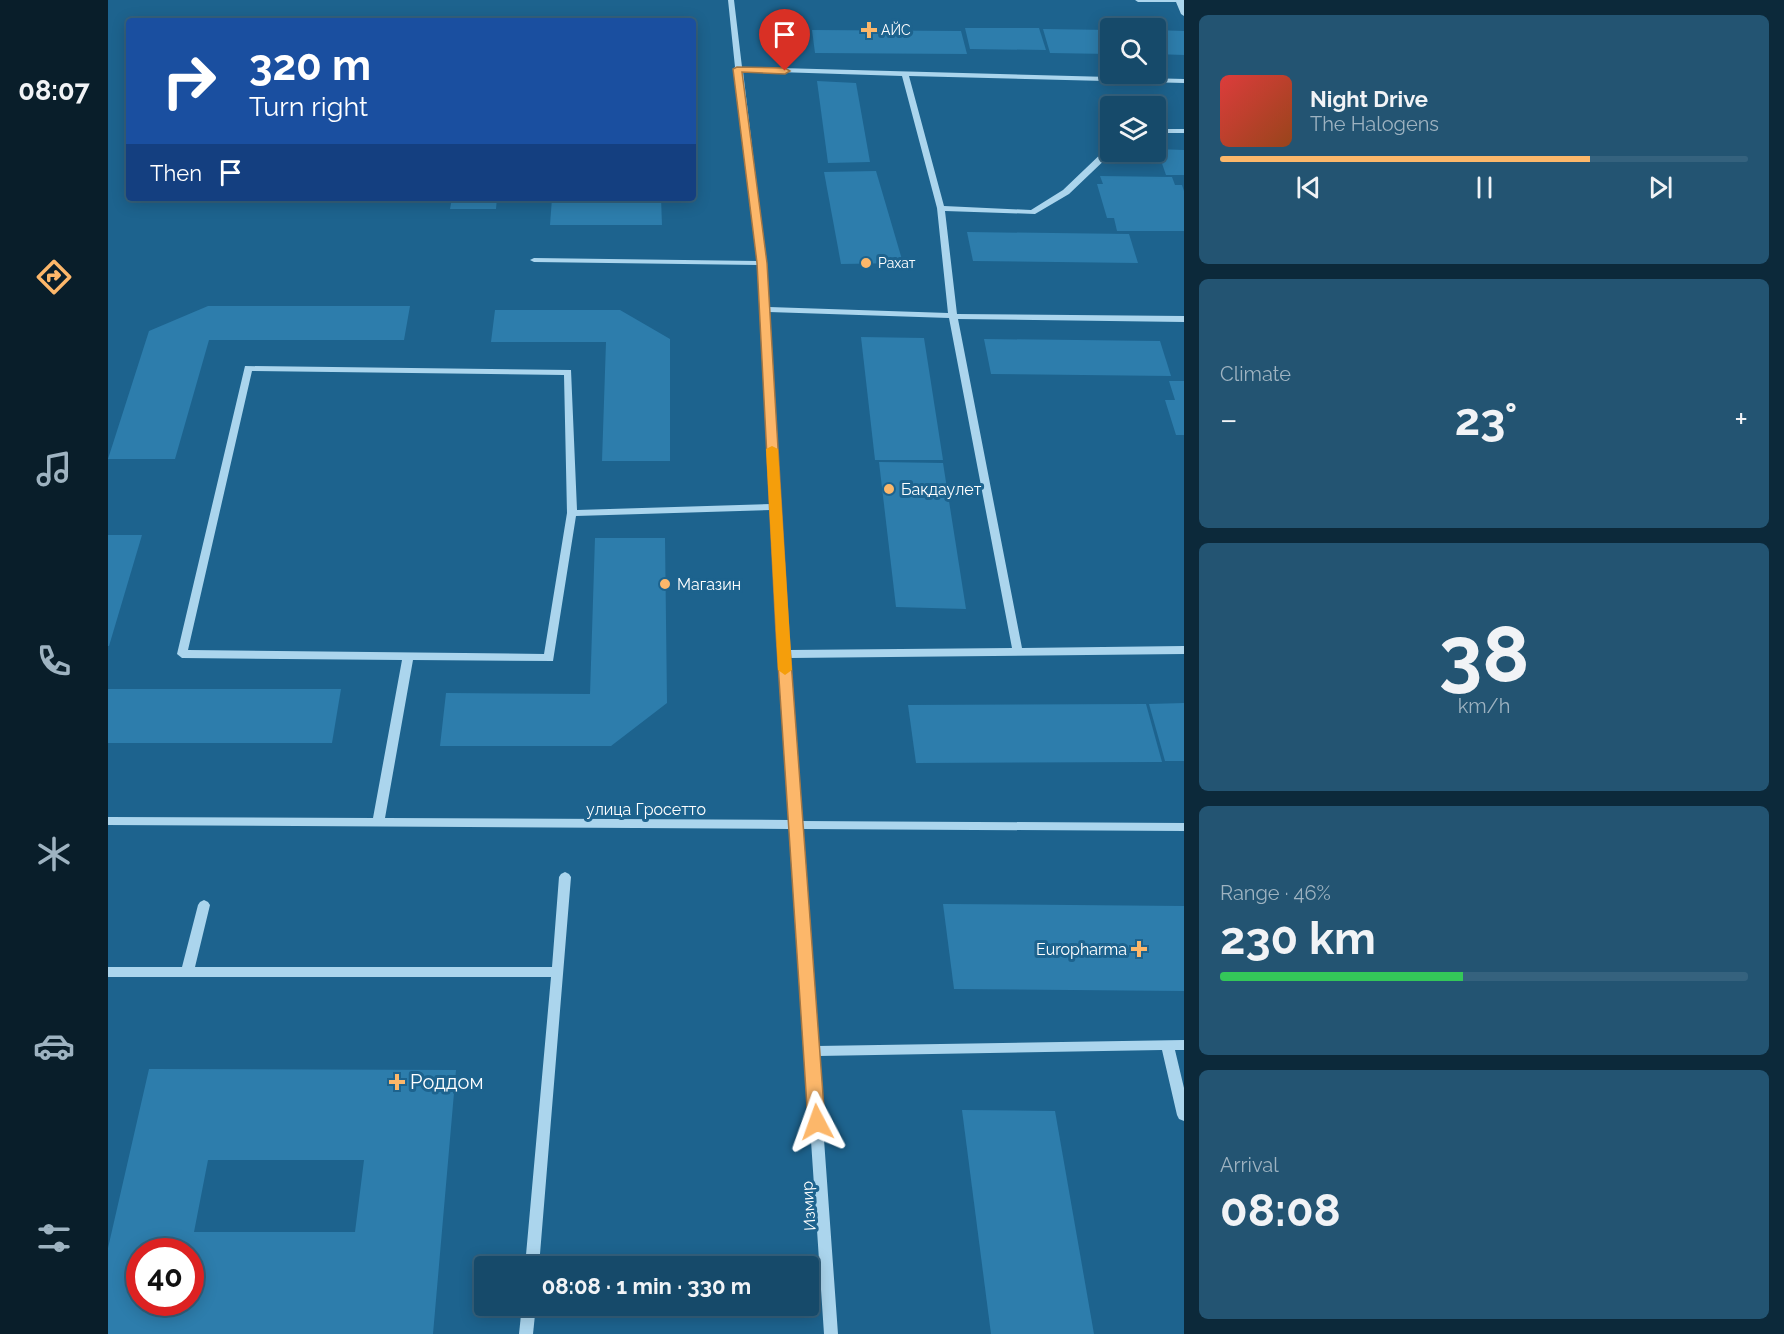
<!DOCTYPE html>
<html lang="en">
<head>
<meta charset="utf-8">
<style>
  body { margin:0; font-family:Raleway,sans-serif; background:#235472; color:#f1f3f6; height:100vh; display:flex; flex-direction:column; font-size:22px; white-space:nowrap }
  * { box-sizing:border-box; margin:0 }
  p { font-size:20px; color:#9eb3c1 }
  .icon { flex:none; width:33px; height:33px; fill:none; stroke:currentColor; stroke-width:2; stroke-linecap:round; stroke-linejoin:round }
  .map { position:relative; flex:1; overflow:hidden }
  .details { display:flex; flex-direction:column; gap:15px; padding:15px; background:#0c293a; width:600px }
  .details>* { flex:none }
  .banner { position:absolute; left:18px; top:18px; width:570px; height:183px; border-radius:6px; box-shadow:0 3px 15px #0003,0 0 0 2px #35627e; background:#1a4fa0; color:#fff; overflow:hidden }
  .controls { position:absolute; left:992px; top:18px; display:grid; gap:12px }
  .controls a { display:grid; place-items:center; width:66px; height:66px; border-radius:6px; background:#164a6a; box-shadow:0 3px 15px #0003,0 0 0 2px #35627e; font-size:30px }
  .speed { position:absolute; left:18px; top:1238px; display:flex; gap:12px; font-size:30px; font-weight:700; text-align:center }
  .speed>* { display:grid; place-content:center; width:78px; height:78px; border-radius:50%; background:#164a6a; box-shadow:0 3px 15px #0003,0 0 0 2px #35627e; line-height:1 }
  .speed .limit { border:9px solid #d22; background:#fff; color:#111 }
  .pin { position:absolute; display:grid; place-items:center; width:51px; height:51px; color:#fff; margin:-62px -26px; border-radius:50% 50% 50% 0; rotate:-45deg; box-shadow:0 0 6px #0007 }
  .pin .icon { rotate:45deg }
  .me { position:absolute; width:66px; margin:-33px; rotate:356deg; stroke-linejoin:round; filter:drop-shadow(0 0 4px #0008) }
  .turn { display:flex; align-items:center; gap:21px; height:126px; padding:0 24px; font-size:27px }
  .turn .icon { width:78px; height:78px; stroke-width:2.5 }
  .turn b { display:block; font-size:42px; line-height:51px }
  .then { display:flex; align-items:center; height:57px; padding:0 24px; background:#0003; gap:12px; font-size:22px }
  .big { font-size:45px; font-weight:700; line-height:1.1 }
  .details .tile { flex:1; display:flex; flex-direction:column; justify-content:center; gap:9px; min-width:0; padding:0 21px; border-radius:9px; background:#235472 }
  .details .dial { align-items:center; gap:0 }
  .dial b { font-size:78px; line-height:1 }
  .song { display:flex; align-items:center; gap:18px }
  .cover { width:72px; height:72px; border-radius:9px; background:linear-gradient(135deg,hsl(0 70% 55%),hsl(20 70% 35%)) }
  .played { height:6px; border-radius:3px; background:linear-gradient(90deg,#fcb76a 70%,#35627e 70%) }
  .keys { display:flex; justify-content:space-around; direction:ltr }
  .heat { display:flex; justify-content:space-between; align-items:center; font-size:33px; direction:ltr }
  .charge { height:9px; border-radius:4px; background:linear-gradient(90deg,#34c759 46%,#35627e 0) }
  .trip { position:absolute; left:366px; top:1256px; width:345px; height:60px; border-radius:6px; background:#164a6a; box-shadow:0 3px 15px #0003,0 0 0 2px #35627e; font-weight:700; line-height:60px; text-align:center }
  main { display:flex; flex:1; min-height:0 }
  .dock { display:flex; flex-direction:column; width:108px; justify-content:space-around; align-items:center; background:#091e2a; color:#9eb3c1 }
  .dock .icon { width:42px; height:42px }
  .dock .active { color:#fcb76a }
  .dock b { font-size:27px; color:#f1f3f6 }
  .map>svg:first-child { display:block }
  .building { fill:#2d7dac; fill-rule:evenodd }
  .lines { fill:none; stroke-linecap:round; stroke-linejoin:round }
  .minor { fill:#abd5ed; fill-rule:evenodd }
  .route { fill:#fcb76a; stroke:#a47745; stroke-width:1.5 }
  .slow { fill:#f59e0b }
  .poi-dot { fill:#fcb76a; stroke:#1d638e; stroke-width:2 }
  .labels { text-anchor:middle; stroke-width:6; stroke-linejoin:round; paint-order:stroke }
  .far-poi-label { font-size:14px; fill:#fff; stroke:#1d638e; text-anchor:start }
  .poi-label { font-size:16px; fill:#fff; stroke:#1d638e; text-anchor:start }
  .street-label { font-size:16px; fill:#fff; stroke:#1d638e }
  .near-poi-label { font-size:20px; fill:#fff; stroke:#1d638e; text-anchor:start }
</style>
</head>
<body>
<main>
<nav class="dock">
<b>08:07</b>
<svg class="icon active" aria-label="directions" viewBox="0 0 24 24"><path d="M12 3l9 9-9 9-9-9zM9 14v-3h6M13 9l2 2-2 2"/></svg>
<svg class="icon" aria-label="music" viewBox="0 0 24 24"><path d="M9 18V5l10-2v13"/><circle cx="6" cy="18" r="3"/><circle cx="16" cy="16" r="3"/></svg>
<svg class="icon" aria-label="phone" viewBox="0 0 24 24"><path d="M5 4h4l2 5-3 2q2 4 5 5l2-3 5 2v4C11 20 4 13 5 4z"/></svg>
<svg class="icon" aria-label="climate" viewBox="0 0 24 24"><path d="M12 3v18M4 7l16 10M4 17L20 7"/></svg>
<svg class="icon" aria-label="car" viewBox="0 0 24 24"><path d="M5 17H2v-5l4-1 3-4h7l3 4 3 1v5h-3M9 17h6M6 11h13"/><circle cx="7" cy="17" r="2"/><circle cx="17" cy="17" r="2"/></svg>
<svg class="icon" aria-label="filters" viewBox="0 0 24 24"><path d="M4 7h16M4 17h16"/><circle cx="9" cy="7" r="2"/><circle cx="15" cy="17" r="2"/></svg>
</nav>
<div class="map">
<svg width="1076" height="1334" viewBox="0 0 1076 1334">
  <rect width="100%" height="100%" fill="#1d638e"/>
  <g class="building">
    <polygon points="857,28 931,28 938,50 862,49"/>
    <polygon points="935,29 1002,30 1002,54 942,53"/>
    <polygon points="704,30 853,31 859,54 707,53"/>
    <polygon points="1047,30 1076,31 1076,55 1047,54"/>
    <polygon points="709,81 748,83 762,162 720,163"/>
    <polygon points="1049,149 1076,150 1076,175 1058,175"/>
    <polygon points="768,171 795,263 733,264 716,172"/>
    <polygon points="992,176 1064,177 1067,185 1074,185 1076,191 1076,231 1009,231 1006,218 999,218 989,184 995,184"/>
    <polygon points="344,198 389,198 388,209 342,209"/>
    <polygon points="444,198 553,198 554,225 442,225"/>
    <polygon points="859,232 1021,234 1030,263 865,261"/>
    <polygon points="100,306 302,306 296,340 101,340 67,459 0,459 41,331"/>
    <polygon points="387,310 512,310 562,339 562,461 494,461 498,342 383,342"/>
    <polygon points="753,337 816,338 835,460 767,460"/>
    <polygon points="876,339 1052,341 1063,376 883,374"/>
    <polygon points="1061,381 1076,381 1076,435 1068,435 1057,400 1067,400"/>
    <polygon points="771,462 835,463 858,609 788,607"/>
    <polygon points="0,535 34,535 1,646 0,646"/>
    <polygon points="487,538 557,538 559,703 503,746 332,746 338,693 482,694"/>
    <polygon points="0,689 233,689 224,743 0,743"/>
    <polygon points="1076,703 1076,761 1057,761 1041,704"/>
    <polygon points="1038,704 1054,762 808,763 800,705"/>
    <polygon points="835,904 1076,906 1076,991 846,989"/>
    <path d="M41 1069 348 1070 325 1334H0V1248ZM100 1160H256L247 1232H86ZM32 1251H82V1302H32Z"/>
    <polygon points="854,1110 947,1111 986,1334 883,1334"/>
  </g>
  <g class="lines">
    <g class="minor">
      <path d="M620 0H626L634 67 1076 79V83L801 76 836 206 923 210 955 190 999 148H1002V152H1005L961 194 927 214 837 211 849 314 1076 316V322L850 319 914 648 1076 646V654L681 658 693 821 1076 823V831L694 829 709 1046 1076 1040V1050H1067L1076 1088V1121L1071 1119 1069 1115 1054 1050 710 1056 730 1334H716L682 829 0 825V817L265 818 294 660 74 658 69 654 137 366 463 370 469 510 663 504 650 265 426 262 422 260 426 258 650 261 628 71 625 69 627 67ZM635 71 794 76 829 208 840 313 661 307 658 263ZM661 312 841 318 904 648 681 650ZM144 371 456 375 459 513 436 654 80 650ZM663 510 682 820 277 818 305 660 445 661 468 516Z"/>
      <polygon points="1027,0 1076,0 1076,16 1073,14 1068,2 1030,2"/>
      <rect x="1047" y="129" width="29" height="4"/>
      <polygon points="457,872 461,874 463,877 431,1266 417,1266 443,977 0,977 0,967 74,967 90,905 92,902 96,900 100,902 102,905 87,967 444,967 451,877 453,874"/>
      <polygon points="414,1305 428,1305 425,1334 411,1334"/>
    </g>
  </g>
  <polygon class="route" points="629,67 677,68 682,71 677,74 634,72 659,263 681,633 717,1122 715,1127 709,1129 703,1127 700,1122 668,633 649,263 625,69"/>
  <polygon class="slow" points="664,446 670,449 684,670 677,675 670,670 658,449"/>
  <g class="poi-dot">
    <path d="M758 21h6v6h6v6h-6v6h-6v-6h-6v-6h6z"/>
    <circle cx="758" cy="263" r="6"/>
    <circle cx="781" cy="489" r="6"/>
    <circle cx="557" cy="584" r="6"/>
    <path d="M1028 940h6v6h6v6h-6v6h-6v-6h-6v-6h6z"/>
    <path d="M286 1073h6v6h6v6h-6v6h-6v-6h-6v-6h6z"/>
  </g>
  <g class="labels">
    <g class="far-poi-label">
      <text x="773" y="35">АЙС</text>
      <text x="770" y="268">Рахат</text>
    </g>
    <g class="poi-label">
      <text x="793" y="495">Бақдаулет</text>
      <text x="569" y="590">Магазин</text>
      <text x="1019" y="955" text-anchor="end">Europharma</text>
    </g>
    <g class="street-label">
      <text x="538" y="815">улица Гросетто</text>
      <text transform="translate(700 1206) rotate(-94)" y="6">Измир</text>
    </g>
    <g class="near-poi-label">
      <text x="302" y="1089">Роддом</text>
    </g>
  </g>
</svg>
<div class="controls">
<a><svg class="icon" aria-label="search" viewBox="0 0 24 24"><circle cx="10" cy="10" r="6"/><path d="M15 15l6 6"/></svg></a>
<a><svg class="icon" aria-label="layers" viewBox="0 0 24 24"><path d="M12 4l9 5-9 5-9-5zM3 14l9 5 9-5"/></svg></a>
</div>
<div class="speed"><div class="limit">40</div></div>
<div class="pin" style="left:677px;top:71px;background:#d93025"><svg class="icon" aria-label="arrive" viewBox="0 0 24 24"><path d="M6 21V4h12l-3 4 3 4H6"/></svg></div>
<svg class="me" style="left:709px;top:1122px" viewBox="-20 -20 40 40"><path d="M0-17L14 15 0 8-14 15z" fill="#fcb76a" stroke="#fff" stroke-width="4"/></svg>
<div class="trip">08:08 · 1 min · 330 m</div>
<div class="banner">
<div class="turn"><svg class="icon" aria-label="right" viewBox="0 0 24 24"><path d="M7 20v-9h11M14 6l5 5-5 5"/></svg><div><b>320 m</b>Turn right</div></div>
<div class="then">Then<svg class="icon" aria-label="arrive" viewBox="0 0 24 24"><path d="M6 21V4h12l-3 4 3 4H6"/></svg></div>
</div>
</div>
<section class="details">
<div class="tile">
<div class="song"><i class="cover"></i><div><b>Night Drive</b><p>The Halogens</p></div></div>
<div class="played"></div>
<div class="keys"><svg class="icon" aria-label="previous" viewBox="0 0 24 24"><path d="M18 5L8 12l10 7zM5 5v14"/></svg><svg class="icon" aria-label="pause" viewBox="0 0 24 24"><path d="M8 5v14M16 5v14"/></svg><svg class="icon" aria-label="next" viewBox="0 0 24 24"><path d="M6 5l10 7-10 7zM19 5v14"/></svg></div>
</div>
<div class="tile"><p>Climate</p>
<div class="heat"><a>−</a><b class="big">23°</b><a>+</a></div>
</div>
<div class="tile dial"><b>38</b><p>km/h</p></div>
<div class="tile"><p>Range · 46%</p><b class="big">230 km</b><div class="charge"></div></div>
<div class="tile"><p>Arrival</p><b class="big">08:08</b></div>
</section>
</main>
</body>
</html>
